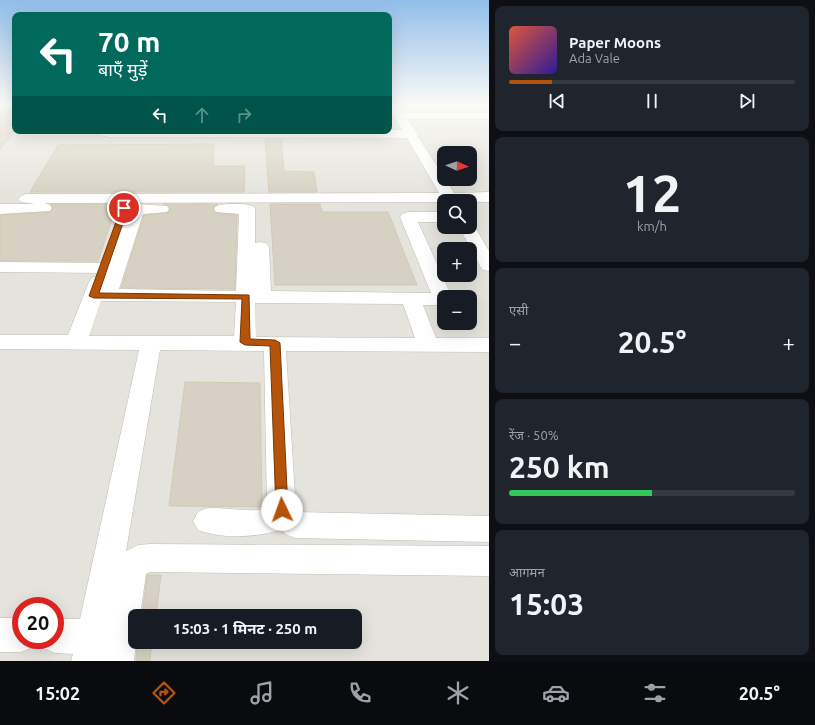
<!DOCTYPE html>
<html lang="hi">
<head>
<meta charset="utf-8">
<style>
  body { margin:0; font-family:Ubuntu,"Noto Sans Devanagari",sans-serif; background:#20242c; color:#f1f3f6; height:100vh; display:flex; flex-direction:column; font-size:15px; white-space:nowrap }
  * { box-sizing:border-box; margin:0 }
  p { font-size:13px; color:#9ea1a6 }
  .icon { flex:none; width:22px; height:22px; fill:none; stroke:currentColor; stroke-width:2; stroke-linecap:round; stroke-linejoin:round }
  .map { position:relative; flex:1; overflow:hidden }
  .side { display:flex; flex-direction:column; gap:6px; padding:6px; background:#0d0f14; width:326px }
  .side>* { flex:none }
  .guide { position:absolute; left:12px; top:12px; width:380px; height:122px; border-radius:8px; box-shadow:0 4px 16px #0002; background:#00695c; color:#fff; overflow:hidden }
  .needle { width:26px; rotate:94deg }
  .buttons { position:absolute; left:437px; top:146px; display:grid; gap:8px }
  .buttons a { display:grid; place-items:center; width:40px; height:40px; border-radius:8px; background:#171b24; box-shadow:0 4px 16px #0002; font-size:20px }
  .speed { position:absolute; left:12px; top:597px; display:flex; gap:8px; font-size:20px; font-weight:700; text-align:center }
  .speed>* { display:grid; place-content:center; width:52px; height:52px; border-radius:50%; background:#171b24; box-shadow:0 4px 16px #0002; line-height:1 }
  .speed .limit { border:6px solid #d22; background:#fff; color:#111 }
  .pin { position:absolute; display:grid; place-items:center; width:34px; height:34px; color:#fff; margin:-17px; border:2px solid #fff; border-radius:50%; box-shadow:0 1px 4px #0007 }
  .me { position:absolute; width:44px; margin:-22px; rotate:357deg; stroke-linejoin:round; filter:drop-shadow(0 0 3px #0008) }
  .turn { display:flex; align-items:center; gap:14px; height:84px; padding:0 20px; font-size:18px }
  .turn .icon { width:52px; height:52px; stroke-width:2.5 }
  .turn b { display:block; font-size:28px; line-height:34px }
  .lanes { display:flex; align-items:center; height:38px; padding:0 20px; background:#0003; justify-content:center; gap:20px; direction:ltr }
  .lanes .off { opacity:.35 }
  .big { font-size:30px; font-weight:700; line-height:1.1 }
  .side .card { flex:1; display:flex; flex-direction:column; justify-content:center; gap:6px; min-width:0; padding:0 14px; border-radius:8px; background:#20242c }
  .side .dial { align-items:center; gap:0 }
  .dial b { font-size:52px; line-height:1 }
  .song { display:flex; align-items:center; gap:12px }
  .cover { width:48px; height:48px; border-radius:6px; background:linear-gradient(135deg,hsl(10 70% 55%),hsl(250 70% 35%)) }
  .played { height:4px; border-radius:2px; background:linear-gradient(90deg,#b45309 15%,#363941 15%) }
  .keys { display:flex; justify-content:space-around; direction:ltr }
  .heat { display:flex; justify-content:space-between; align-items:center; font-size:22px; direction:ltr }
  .charge { height:6px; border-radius:3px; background:linear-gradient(90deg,#34c759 50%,#363941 0) }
  .trip { position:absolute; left:128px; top:609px; width:234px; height:40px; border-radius:8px; background:#171b24; box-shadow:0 4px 16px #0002; font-weight:700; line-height:40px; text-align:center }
  .tab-bar { display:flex; height:64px; justify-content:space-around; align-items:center; background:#090b0e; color:#9ea1a6 }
  .tab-bar .icon { width:28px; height:28px }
  .tab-bar .active { color:#b45309 }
  .tab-bar b { font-size:18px; color:#f1f3f6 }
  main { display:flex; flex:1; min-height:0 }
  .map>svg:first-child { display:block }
  .industrial { fill:#e5e3dd; fill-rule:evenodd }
  .building { fill:#d6d1c2; stroke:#d0cab6 }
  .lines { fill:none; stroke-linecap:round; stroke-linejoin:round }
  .minor-casing { stroke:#c0bcaf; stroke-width:1 }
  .minor { fill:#fff; fill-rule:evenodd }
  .route { fill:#b45309; stroke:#753606 }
</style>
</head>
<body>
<main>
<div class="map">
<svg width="489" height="661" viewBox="0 0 489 661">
  <rect width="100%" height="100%" fill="#f5f3ec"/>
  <path class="industrial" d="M0 104H15V131H389V104H489V661H0ZM444 153H470V179H444ZM444 201H470V227H444ZM444 249H470V275H444ZM444 297H470V323H444ZM21 606H55V640H21ZM135 616H355V642H135Z"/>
  <g class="building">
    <polygon points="0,110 15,110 15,131 0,149"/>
    <polygon points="265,139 281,139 284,171 314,172 317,192 269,192"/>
    <polygon points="214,144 213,166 245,166 244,192 30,192 58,145"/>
    <polygon points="51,204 117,204 98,261 0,261 0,215 50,212 53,209"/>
    <polygon points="163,204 218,204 213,208 216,213 237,215 235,289 121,288 144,215 168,213 170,208 167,204"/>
    <polygon points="270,204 320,204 322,212 388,212 417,285 275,285"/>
    <polygon points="185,382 260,383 262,507 169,506"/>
    <polygon points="147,575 161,575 156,616 142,616"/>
    <polygon points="137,642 152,642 150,661 136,661"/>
  </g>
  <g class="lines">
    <g class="minor-casing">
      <g id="minor">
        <rect x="0" y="104" width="15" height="4"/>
        <polygon points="389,104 397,104 403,113 489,113 489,119 407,119 418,134 417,135 444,177 444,179 446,179 454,193 489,192 489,202 45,203 50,205 52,208 50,211 0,214 0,204 35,204 21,202 18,199 21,196 26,194 439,193 407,138 108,137 97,134 95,131 402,130 389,108"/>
        <path d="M137 204 167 206 169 209 167 212 143 214 119 289 236 291 239 214 216 212 214 209 216 206C227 203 242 203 253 206L255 209V243L260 242 266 243 269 247 271 291 431 293 400 217 402 214 408 212H444V222H418L452 297H444V305H423L436 338H489V352L286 351 296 512 489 516V542L295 538 285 534 282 529C258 538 222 539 198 530L193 521 198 512C202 510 206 508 210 508 225 507 255 514 267 507L264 351 160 350 126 551 138 545 150 544 489 546V576L150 572 146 574 140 616H135V642H136L134 661H71L73 654 55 653 43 648 39 640H55V619H80L139 350 0 349V335H68L89 282 91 278 98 276 104 278 105 273 0 272V262L103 263 109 264 129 209 131 206ZM101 301 236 302 234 336H89ZM255 303 403 304 415 338 256 337Z"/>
        <polygon points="470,223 473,224 475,227 489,251 489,271 483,270 480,266 459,227 470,227"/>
        <polygon points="0,618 21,618 21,640 36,640 33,647 21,652 0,652"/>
      </g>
    </g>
    <use href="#minor" class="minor"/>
  </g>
  <linearGradient id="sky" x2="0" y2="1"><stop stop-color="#91bdea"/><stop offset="0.53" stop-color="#fafaf6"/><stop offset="1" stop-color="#fafaf6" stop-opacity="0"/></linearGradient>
  <rect width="489" height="196" fill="url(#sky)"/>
  <polygon class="route" points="124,206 128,208 99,293 249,295 250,339 275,340 280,343 288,510 286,514 282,516 278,514 276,510 270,346 245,345 240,342 242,299 94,298 89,296 121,208"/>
</svg>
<div class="buttons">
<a><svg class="needle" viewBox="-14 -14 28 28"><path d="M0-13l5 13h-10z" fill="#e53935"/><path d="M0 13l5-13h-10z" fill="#9ea1a6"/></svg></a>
<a><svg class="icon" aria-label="search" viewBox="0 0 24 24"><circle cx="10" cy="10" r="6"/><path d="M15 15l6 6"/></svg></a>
<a>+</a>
<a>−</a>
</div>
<div class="speed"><div class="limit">20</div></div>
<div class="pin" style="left:124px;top:208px;background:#d93025"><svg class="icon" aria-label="arrive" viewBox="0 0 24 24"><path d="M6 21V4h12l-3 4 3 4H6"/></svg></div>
<svg class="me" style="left:282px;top:510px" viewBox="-20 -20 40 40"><circle r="19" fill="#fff"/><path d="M0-13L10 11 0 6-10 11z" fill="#b45309"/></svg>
<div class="trip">15:03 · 1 मिनट · 250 m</div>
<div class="guide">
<div class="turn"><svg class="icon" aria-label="left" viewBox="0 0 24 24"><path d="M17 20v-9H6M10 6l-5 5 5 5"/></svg><div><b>70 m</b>बाएँ मुड़ें</div></div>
<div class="lanes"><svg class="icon" aria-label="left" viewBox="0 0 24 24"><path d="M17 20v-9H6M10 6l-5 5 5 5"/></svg><svg class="icon off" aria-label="ahead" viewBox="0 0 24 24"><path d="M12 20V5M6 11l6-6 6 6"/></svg><svg class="icon off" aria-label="right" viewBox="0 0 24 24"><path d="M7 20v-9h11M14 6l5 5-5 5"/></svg></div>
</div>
</div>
<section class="side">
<div class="card">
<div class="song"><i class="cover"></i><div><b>Paper Moons</b><p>Ada Vale</p></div></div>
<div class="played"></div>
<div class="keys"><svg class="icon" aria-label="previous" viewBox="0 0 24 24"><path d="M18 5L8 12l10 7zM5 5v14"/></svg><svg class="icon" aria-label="pause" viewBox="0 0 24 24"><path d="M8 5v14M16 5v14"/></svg><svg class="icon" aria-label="next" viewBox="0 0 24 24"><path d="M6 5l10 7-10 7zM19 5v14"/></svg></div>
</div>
<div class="card dial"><b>12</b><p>km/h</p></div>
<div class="card"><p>एसी</p>
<div class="heat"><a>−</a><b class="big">20.5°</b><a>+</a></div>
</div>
<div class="card"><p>रेंज · 50%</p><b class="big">250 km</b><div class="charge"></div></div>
<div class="card"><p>आगमन</p><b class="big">15:03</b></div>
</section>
</main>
<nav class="tab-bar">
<b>15:02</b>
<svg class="icon active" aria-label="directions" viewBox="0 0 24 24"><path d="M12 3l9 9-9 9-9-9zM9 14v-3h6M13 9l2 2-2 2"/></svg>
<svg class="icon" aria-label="music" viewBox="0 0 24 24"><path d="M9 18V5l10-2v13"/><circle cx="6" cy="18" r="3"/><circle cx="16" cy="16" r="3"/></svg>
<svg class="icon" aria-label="phone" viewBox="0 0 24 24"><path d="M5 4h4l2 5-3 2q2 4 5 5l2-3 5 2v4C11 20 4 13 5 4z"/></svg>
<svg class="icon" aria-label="climate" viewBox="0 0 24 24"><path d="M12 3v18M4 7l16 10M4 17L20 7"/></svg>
<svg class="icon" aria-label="car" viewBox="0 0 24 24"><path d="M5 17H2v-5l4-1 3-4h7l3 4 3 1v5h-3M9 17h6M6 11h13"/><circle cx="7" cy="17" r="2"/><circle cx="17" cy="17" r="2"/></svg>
<svg class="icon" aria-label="filters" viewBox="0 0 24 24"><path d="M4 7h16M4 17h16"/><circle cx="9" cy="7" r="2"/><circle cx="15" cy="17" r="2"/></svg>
<b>20.5°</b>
</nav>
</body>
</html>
